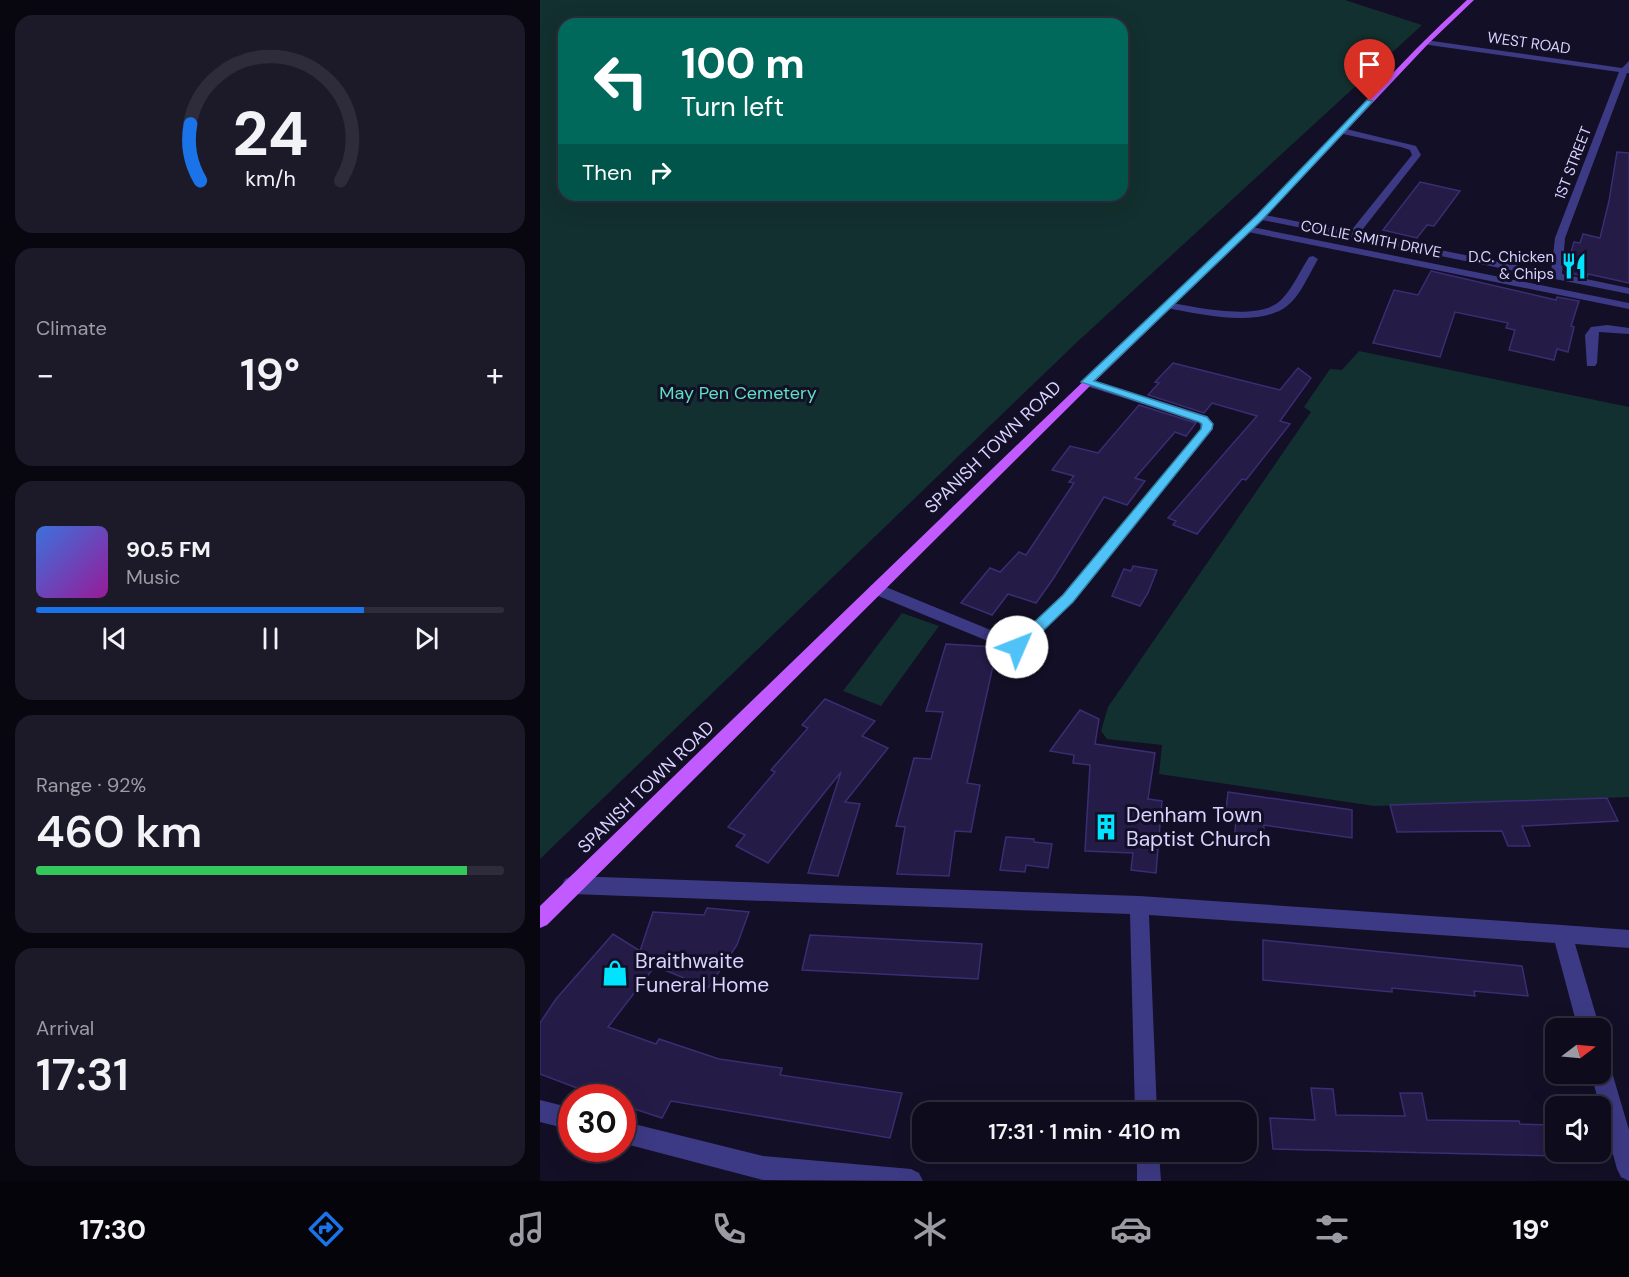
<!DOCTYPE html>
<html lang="en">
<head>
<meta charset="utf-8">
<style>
  body { margin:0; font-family:"DM Sans",sans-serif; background:#1c1929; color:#f1f3f6; height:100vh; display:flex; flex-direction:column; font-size:22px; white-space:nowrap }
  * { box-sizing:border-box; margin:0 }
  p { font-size:20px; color:#9b9ba3 }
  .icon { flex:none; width:33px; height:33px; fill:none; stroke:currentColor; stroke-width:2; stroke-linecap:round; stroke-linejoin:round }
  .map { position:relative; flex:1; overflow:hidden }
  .sheet { display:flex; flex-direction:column; gap:15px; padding:15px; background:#08060f; width:540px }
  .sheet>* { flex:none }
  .hud { position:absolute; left:18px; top:18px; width:570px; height:183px; border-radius:18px; box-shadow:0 6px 24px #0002,0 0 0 2px #2e2b3b; background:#00695c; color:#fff; overflow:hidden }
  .needle { width:39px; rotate:74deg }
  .fabs { position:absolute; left:1005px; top:1018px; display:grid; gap:12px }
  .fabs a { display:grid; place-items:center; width:66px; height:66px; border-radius:12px; background:#0e0b1c; box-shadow:0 6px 24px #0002,0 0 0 2px #2e2b3b; font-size:30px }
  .speed { position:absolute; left:18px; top:1084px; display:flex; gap:12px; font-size:30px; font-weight:700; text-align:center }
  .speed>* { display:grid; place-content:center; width:78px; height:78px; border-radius:50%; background:#0e0b1c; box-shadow:0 6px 24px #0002,0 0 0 2px #2e2b3b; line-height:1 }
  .speed .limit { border:9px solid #d22; background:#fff; color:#111 }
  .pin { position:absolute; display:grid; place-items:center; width:51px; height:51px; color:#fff; margin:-62px -26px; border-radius:50% 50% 50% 0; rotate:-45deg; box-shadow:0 0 6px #0007 }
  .pin .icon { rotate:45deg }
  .me { position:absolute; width:66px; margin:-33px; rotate:46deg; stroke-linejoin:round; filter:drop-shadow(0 0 4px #0008) }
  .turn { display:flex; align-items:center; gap:21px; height:126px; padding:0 24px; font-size:27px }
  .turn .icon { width:78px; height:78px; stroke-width:2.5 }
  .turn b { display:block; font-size:42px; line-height:51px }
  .then { display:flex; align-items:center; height:57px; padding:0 24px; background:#0003; gap:12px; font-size:22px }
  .big { font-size:45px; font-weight:600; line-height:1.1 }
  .sheet .tile { flex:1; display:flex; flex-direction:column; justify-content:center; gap:9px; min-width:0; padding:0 21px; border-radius:18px; background:#1c1929 }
  .sheet .dial { align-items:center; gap:0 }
  .dial svg { height:156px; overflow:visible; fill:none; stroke:#2e2b3b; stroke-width:7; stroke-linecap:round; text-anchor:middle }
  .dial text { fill:#f1f3f6; stroke:none }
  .song { display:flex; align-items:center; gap:18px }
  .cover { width:72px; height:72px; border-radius:9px; background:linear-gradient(135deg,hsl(220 70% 55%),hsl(300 70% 35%)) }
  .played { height:6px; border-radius:3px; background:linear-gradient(90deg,#1a73e8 70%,#2e2b3b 70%) }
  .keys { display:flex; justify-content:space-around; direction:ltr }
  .heat { display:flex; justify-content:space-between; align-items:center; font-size:33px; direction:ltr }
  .charge { height:9px; border-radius:4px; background:linear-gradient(90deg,#34c759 92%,#2e2b3b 0) }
  .trip { position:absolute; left:372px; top:1102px; width:345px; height:60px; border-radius:18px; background:#0e0b1c; box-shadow:0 6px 24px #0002,0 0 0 2px #2e2b3b; font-weight:600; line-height:60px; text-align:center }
  .tabs { display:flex; height:96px; justify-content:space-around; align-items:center; background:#06040b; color:#9b9ba3 }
  .tabs .icon { width:42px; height:42px }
  .tabs .current { color:#1a73e8 }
  .tabs b { font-size:27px; color:#f1f3f6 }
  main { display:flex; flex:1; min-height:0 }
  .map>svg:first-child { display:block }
  .green { fill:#12302f; fill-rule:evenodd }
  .building { fill:#241b47; stroke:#3b2d73; stroke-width:1.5 }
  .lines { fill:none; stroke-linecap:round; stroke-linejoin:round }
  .minor { fill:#3d3a85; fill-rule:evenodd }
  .major { fill:#c25bff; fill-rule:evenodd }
  .route { fill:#4fc3f7; stroke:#337fa1; stroke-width:1.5 }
  .labels { text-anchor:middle; stroke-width:6; stroke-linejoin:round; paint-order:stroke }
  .far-street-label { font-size:15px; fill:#d9d4ff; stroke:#130f26 }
  .far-poi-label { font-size:15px; fill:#d9d4ff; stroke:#130f26; text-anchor:end }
  .park-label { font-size:18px; fill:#5fe0c0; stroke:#130f26 }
  .street-label { font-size:18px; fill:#d9d4ff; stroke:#130f26 }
  .near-poi-label { font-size:21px; fill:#d9d4ff; stroke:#130f26; text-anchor:start }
</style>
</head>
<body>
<main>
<section class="sheet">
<div class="tile dial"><svg viewBox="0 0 100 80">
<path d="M14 69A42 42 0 1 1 86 69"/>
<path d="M14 69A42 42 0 0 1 9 40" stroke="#1a73e8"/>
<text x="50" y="56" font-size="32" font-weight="700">24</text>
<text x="50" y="72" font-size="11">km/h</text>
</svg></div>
<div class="tile"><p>Climate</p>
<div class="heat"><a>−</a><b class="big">19°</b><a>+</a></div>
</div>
<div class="tile">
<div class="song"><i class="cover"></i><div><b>90.5 FM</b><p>Music</p></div></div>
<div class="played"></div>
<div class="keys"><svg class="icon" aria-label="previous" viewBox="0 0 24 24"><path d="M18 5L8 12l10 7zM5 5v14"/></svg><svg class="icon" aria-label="pause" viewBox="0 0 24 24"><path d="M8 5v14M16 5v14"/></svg><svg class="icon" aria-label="next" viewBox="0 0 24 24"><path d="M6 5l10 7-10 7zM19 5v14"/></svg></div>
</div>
<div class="tile"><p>Range · 92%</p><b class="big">460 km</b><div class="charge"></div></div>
<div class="tile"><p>Arrival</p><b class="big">17:31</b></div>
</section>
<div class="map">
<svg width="1089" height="1181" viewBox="0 0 1089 1181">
  <rect width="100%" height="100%" fill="#130f26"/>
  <g class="green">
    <path d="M0 0H805L882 25 535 344 0 859ZM24 24H582V195H24Z"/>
    <polygon points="819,351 1089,407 1089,797 834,806 619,774 622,745 567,739 561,731 568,707 771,412 764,407 790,369 802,370"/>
    <polygon points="362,613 399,626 341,706 303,691"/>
  </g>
  <g class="building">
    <polygon points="1077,152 1089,153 1089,283 1048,274 1047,277 1025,272 1034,242 1040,243 1043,234 1060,238 1069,201"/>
    <polygon points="880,182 920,191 894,226 887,225 877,238 843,230"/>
    <polygon points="891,271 1016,300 1017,297 1039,301 1031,326 1034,327 1028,352 1017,349 1014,360 969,350 975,330 966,328 968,323 915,312 900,357 833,343 854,290 878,295"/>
    <polygon points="633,363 740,390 758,368 771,378 740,421 750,424 706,480 702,479 657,534 633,525 636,521 628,518 717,416 672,403 664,413 608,395 619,383 615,382"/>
    <polygon points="599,405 656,423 646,436 635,432 595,478 605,481 587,505 564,497 513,579 496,603 468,594 452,615 421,603 450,568 460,572 479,552 486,555 534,483 529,482 534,476 512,470 530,446 558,453"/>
    <polygon points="593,566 617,570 608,593 600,606 572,596 584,569 591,571"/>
    <polygon points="406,644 455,647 455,657 427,783 440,785 431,832 415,831 409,876 357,874 365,827 356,826 374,758 391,759 403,712 386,711"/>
    <polygon points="285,699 335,721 322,736 348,748 305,802 320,804 298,876 268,873 301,772 228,863 196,846 205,835 188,827 235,772 231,770 268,728 262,725"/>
    <polygon points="540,710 559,719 555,744 615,753 608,799 622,801 616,873 591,870 593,853 545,851 550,765 533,763 534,755 510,751"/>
    <polygon points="688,792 812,810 812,838 724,825 723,844 694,841 696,821 685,819"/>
    <polygon points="1067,798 1078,821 982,826 990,846 968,846 962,831 857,832 850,805"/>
    <polygon points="466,837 494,839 494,842 512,844 508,868 486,865 485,872 460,870"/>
    <polygon points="167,908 209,912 197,945 168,988 115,966 68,1027 116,1044 119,1039 179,1059 242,1068 240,1075 362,1093 350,1138 131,1101 122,1118 82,1105 82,1098 63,1098 0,1074 0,1023 16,999 73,934 100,951 113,912 164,915"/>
    <polygon points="270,935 442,944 438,979 262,970"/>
    <polygon points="723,940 982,966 988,996 934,991 935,996 852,988 852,992 723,980"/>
    <polygon points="771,1088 793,1089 796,1115 865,1116 860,1093 882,1093 887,1120 979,1121 980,1124 1011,1125 1016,1152 1019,1152 1019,1156 733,1149 730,1118 775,1120"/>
  </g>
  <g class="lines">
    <g class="minor">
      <polygon points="885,40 1082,68 1089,61 1089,73 1087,73 1025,238 1022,274 1089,288 1089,294 717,219 717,215 720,214 810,232 872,155 870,150 861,147 799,133 798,131 802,128 876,146 881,155 819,234 1011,272 1015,238 1079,72 882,44"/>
      <polygon points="707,226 1089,303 1089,309 703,231 703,227"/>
      <path d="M773 256 778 259C769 274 761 295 747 306 719 328 659 314 627 308L621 305 627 302C655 307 719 322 741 300 753 288 760 271 769 257Z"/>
      <polygon points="1067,325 1089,328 1089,334 1059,332 1057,363 1055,366 1047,366 1045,335 1051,327"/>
      <polygon points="547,378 667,416 673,424 673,429 533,602 483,651 477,653 331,593 329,589 331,585 341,585 475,640 523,594 661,429 659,422 543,385 543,379"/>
      <polygon points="32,876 599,896 1022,925 1089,930 1089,948 1035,944 1060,1029 1038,1029 1015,943 609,915 617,1113 595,1113 590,914 32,894 25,891 22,885 25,879"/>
      <polygon points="1060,1058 1068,1061 1071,1069 1089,1130 1089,1181 1081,1177 1077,1169 1051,1074 1060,1074"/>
      <polygon points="0,1100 32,1108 32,1130 0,1122"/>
      <polygon points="82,1121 223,1156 371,1169 379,1173 383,1181 223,1180 82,1143"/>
      <polygon points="597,1152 619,1152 621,1181 597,1181"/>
    </g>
    <path class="major" d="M927 0H934L888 44 723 219 551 385 7 925 0 928V906C237 676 474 447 713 219 787 148 851 69 927 0Z"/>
  </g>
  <polygon class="route" points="827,100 833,101 723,219 554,381 667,417 673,424 672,429 533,602 482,651 472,651 470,647 472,643 523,595 661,429 662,424 659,422 541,382 717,215"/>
  <defs>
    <g id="restaurant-bare" transform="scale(2.07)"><path d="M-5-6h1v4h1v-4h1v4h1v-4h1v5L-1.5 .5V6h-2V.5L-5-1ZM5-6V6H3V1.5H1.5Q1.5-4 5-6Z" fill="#00e5ff" stroke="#130f26" stroke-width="2.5" paint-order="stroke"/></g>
    <g id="building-bare" transform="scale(2.07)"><path d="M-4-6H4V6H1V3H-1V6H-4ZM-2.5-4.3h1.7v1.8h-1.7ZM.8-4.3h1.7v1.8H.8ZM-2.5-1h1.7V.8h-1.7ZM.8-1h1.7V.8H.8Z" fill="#00e5ff" stroke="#130f26" stroke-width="2.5" paint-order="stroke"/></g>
    <g id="shop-bare" transform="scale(2.07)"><path d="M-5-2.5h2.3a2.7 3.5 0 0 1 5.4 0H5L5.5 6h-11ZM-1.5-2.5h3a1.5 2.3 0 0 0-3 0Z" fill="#00e5ff" stroke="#130f26" stroke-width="2.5" paint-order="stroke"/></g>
  </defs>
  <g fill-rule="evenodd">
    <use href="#restaurant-bare" x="1034" y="266"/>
    <use href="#building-bare" x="566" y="827"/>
    <use href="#shop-bare" x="75" y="973"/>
  </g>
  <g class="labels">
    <g class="far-street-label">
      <text transform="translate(989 43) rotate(8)" y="5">WEST ROAD</text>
      <text transform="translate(1033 163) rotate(-69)" y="5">1ST STREET</text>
      <text transform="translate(831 239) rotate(11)" y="5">COLLIE SMITH DRIVE</text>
    </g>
    <g class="far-poi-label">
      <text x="1014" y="262">D.C. Chicken<tspan x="1014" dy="17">&amp; Chips</tspan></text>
    </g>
    <g class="park-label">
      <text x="198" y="399">May Pen Cemetery</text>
    </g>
    <g class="street-label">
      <text transform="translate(453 447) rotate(-44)" y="6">SPANISH TOWN ROAD</text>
      <text transform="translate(106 787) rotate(-44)" y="6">SPANISH TOWN ROAD</text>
    </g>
    <g class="near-poi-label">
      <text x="586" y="822">Denham Town<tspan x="586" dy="24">Baptist Church</tspan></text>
      <text x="95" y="968">Braithwaite<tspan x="95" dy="24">Funeral Home</tspan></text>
    </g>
  </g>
</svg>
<div class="fabs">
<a><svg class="needle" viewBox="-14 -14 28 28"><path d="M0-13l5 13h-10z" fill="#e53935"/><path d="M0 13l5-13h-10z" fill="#9b9ba3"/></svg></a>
<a><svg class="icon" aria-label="sound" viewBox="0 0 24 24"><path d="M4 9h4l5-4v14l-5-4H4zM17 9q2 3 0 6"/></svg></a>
</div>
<div class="speed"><div class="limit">30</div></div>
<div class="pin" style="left:830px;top:101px;background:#d93025"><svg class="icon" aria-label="arrive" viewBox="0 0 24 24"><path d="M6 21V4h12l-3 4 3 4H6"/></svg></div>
<svg class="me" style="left:477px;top:647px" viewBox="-20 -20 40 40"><circle r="19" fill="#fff"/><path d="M0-13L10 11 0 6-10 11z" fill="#4fc3f7"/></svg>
<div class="trip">17:31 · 1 min · 410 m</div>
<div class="hud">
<div class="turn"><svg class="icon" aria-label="left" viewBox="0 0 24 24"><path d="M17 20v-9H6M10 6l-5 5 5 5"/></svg><div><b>100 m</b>Turn left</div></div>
<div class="then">Then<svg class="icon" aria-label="right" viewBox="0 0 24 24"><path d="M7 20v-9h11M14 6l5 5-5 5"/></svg></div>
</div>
</div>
</main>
<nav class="tabs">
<b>17:30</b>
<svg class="icon current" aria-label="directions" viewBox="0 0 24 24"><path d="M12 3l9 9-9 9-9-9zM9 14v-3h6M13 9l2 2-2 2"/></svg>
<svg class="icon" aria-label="music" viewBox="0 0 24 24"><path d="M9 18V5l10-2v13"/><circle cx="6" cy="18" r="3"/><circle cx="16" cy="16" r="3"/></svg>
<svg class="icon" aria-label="phone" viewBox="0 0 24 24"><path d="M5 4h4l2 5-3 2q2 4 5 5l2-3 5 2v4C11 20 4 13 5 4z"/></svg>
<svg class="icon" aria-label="climate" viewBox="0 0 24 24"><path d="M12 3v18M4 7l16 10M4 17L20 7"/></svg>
<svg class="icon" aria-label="car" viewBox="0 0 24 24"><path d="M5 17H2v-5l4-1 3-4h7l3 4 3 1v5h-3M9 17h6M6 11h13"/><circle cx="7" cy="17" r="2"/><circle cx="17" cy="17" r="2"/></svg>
<svg class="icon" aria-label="filters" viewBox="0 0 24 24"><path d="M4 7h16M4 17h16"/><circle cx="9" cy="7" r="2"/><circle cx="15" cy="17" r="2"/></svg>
<b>19°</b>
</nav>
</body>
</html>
